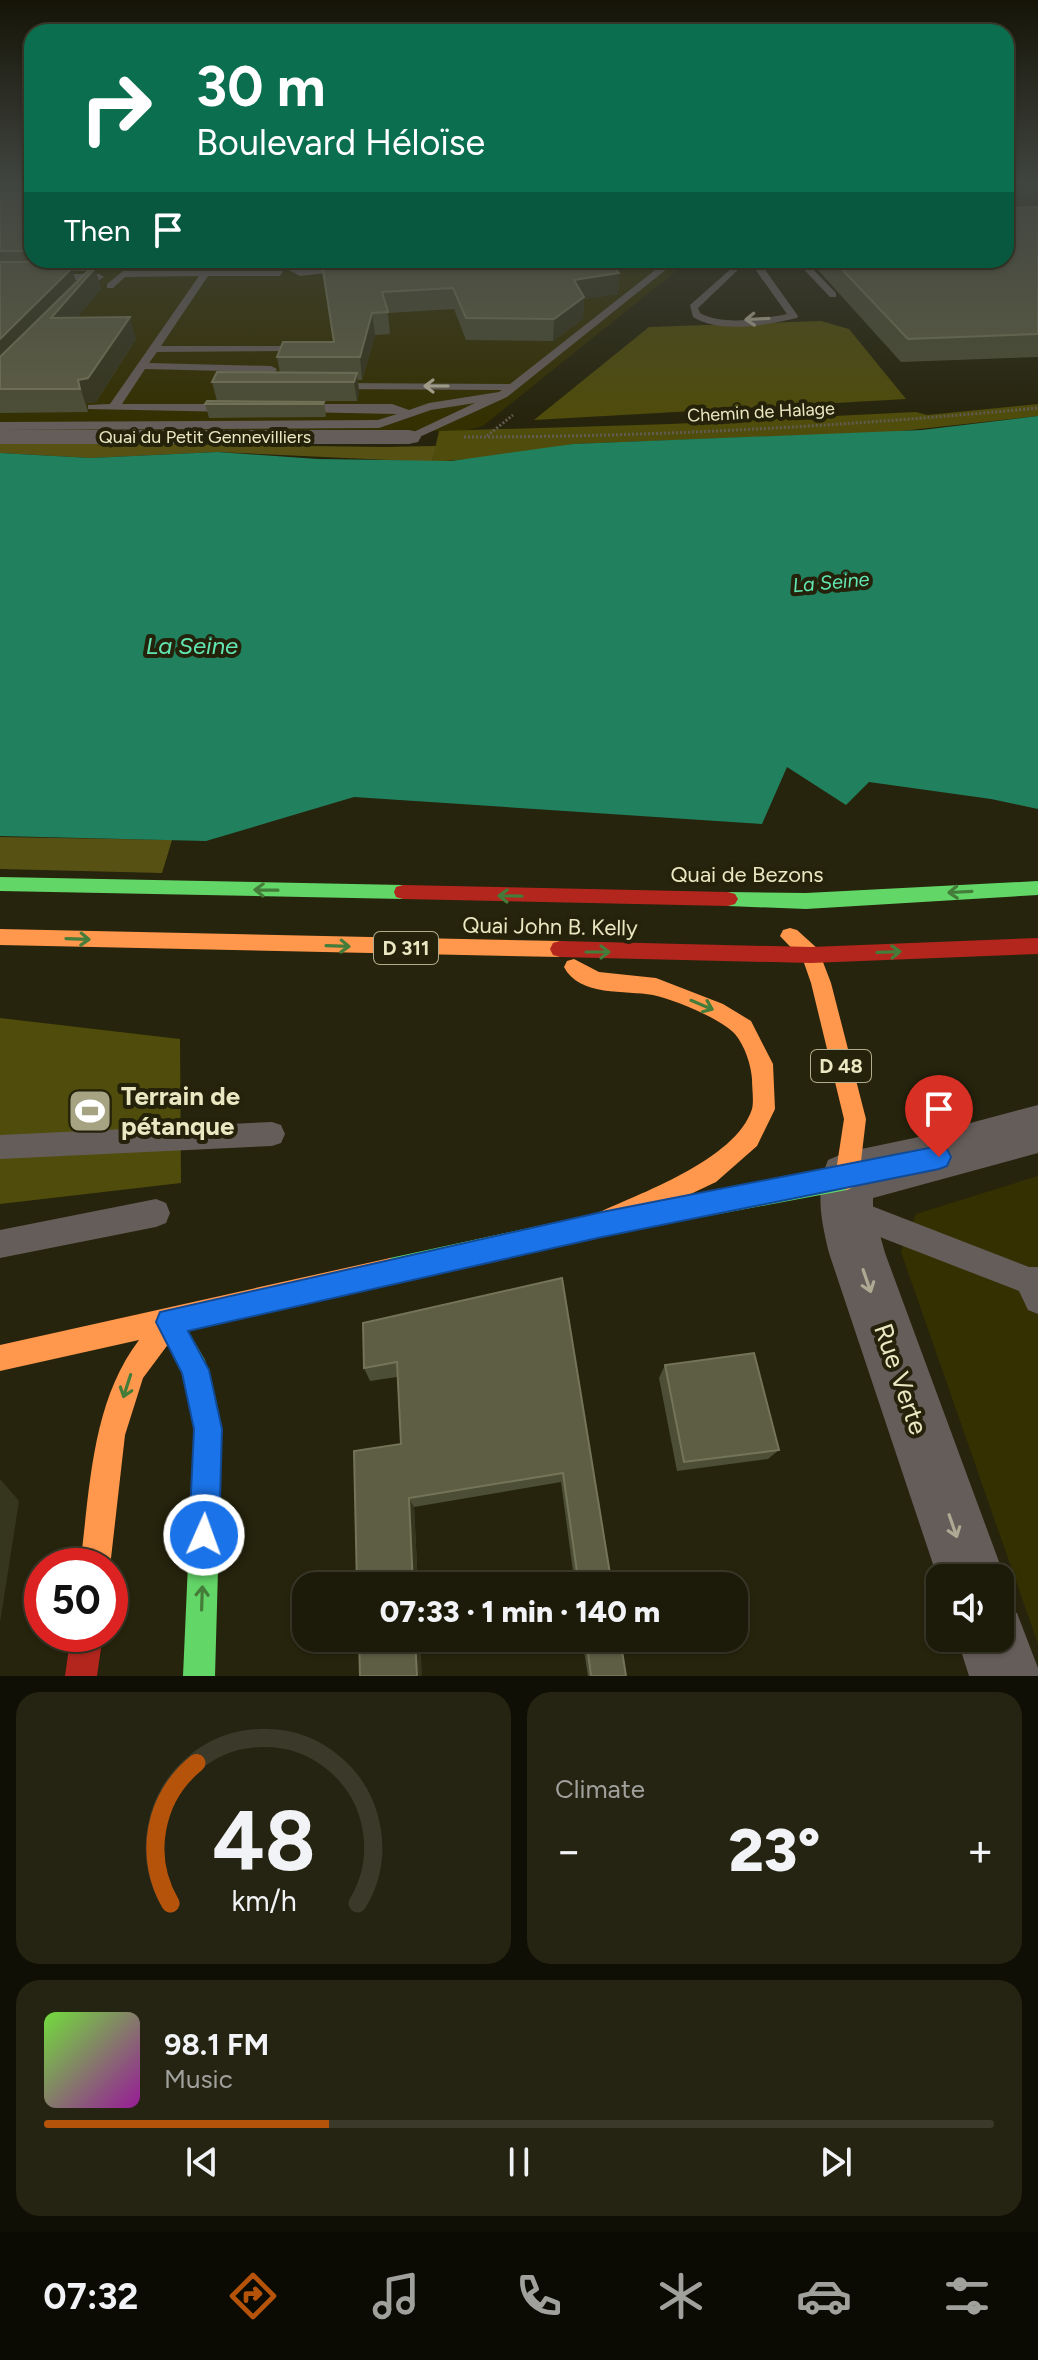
<!DOCTYPE html>
<html lang="en">
<head>
<meta charset="utf-8">
<style>
  body { margin:0; font-family:Figtree,sans-serif; background:#252412; color:#f1f3f6; height:100vh; display:flex; flex-direction:column; font-size:30px; white-space:nowrap }
  * { box-sizing:border-box; margin:0 }
  p { font-size:26px; color:#a0a19c }
  .icon { flex:none; width:44px; height:44px; fill:none; stroke:currentColor; stroke-width:2; stroke-linecap:round; stroke-linejoin:round }
  .map { position:relative; height:1676px; overflow:hidden }
  .side { display:flex; flex-direction:column; gap:16px; padding:16px; background:#0f0f05; flex:1 }
  .side>* { flex:none }
  .top-card { position:absolute; left:24px; top:24px; width:990px; height:244px; border-radius:24px; box-shadow:0 2px 6px #0004,0 0 0 2px #3a392a; background:#0b6e4f; color:#fff; overflow:hidden }
  .controls { position:absolute; left:926px; top:1564px; display:grid; gap:16px }
  .controls a { display:grid; place-items:center; width:88px; height:88px; border-radius:16px; background:#1c1b09; box-shadow:0 2px 6px #0004,0 0 0 2px #3a392a; font-size:40px }
  .speed { position:absolute; left:24px; top:1548px; display:flex; gap:16px; font-size:40px; font-weight:700; text-align:center }
  .speed>* { display:grid; place-content:center; width:104px; height:104px; border-radius:50%; background:#1c1b09; box-shadow:0 2px 6px #0004,0 0 0 2px #3a392a; line-height:1 }
  .speed .limit { border:12px solid #d22; background:#fff; color:#111 }
  .pin { position:absolute; display:grid; place-items:center; width:68px; height:68px; color:#fff; margin:-82px -34px; border-radius:50% 50% 50% 0; rotate:-45deg; box-shadow:0 0 8px #0007 }
  .pin .icon { rotate:45deg }
  .me { position:absolute; width:88px; margin:-44px; rotate:2deg; stroke-linejoin:round; filter:drop-shadow(0 0 6px #0008) }
  .turn { display:flex; align-items:center; gap:28px; height:168px; padding:0 40px; font-size:36px }
  .turn .icon { width:104px; height:104px; stroke-width:2.5 }
  .turn b { display:block; font-size:56px; line-height:68px }
  .then { display:flex; align-items:center; height:76px; padding:0 40px; background:#0003; gap:16px; font-size:30px }
  .big { font-size:60px; font-weight:800; line-height:1.1 }
  .side .card { flex:1; display:flex; flex-direction:column; justify-content:center; gap:12px; min-width:0; padding:0 28px; border-radius:24px; background:#252412 }
  .side .dial { align-items:center; gap:0 }
  .dial svg { height:208px; overflow:visible; fill:none; stroke:#3a392a; stroke-width:7; stroke-linecap:round; text-anchor:middle }
  .dial text { fill:#f1f3f6; stroke:none }
  .song { display:flex; align-items:center; gap:24px }
  .cover { width:96px; height:96px; border-radius:12px; background:linear-gradient(135deg,hsl(100 70% 55%),hsl(300 70% 35%)) }
  .played { height:8px; border-radius:4px; background:linear-gradient(90deg,#b45309 30%,#3a392a 30%) }
  .keys { display:flex; justify-content:space-around; direction:ltr }
  .heat { display:flex; justify-content:space-between; align-items:center; font-size:44px; direction:ltr }
  .side .tiles { flex:1; display:grid; gap:16px; grid-template-columns:1fr 1fr }
  .card:last-child { grid-column:span 2 }
  .trip { position:absolute; left:292px; top:1572px; width:456px; height:80px; border-radius:24px; background:#1c1b09; box-shadow:0 2px 6px #0004,0 0 0 2px #3a392a; font-weight:800; line-height:80px; text-align:center }
  .tabs { display:flex; height:128px; justify-content:space-around; align-items:center; background:#0b0b04; color:#a0a19c }
  .tabs .icon { width:56px; height:56px }
  .tabs .on { color:#b45309 }
  .tabs b { font-size:36px; color:#f1f3f6 }
  .map>svg:first-child { display:block }
  .built { fill:#343002 }
  .green { fill:#504c0b }
  .forest { fill:#575213 }
  .water { fill:#21815e }
  .lines { fill:none; stroke-linecap:round; stroke-linejoin:round }
  .path { stroke:#615b50; stroke-width:3; stroke-dasharray:2 2; stroke-linecap:butt }
  .lane { fill:#655d5a; fill-rule:evenodd }
  .street { fill:#655d5a; fill-rule:evenodd }
  .fast { fill:#63d668; fill-rule:evenodd }
  .slow { fill:#ff974d; fill-rule:evenodd }
  .jam { fill:#b3261e; fill-rule:evenodd }
  .wall { fill:#4d4e36 }
  .shaded-wall { fill:#36361f }
  .building { fill:#5e5e45; stroke:#747458; stroke-width:2 }
  .oneway { stroke:#aea993 }
  .oneway2 { stroke:#447c39 }
  .route { fill:#1a73e8; stroke:#114b97; stroke-width:2 }
  .labels { text-anchor:middle; stroke-width:8; stroke-linejoin:round; paint-order:stroke }
  .far-street-label { font-size:18px; fill:#eae8c2; stroke:#24220a }
  .far-water-label { font-size:20px; font-style:italic; fill:#62e7b4; stroke:#24220a }
  .shield { fill:#24220a; stroke:#afad8b; stroke-width:2 }
  .shield-label { font-size:20px; font-weight:bold; fill:#eae8c2 }
  .street-label { font-size:22px; fill:#eae8c2; stroke:#24220a }
  .water-label { font-size:24px; font-style:italic; fill:#62e7b4; stroke:#24220a }
  .near-poi-label { font-size:26px; font-weight:bold; fill:#eae8c2; stroke:#24220a; text-anchor:start }
  .near-street-label { font-size:26px; fill:#eae8c2; stroke:#24220a }
</style>
</head>
<body>
<div class="map">
<svg width="1038" height="1676" viewBox="0 0 1038 1676">
  <rect width="100%" height="100%" fill="#26240c"/>
  <g class="built">
    <polygon points="0,184 32,260 690,260 483,426 464,431 0,432"/>
    <polygon points="1038,1176 1038,1644 901,1252 916,1214"/>
  </g>
  <g class="green">
    <polygon points="821,321 849,329 906,399 534,420 649,327"/>
    <polygon points="1038,404 1038,416 892,432 573,444 507,456 432,462 439,431 670,424 916,412 927,415"/>
    <polygon points="0,1018 180,1039 181,1183 0,1204"/>
  </g>
  <g class="forest">
    <polygon points="0,442 383,447 436,446 432,462 217,452 91,458 0,453"/>
    <polygon points="0,837 172,840 162,873 0,869"/>
  </g>
  <polygon class="water" points="1038,416 1038,809 991,799 869,782 846,805 787,767 762,824 354,797 206,841 0,836 0,453 91,458 217,452 318,459 451,461 573,444 922,430"/>
  <g class="lines">
    <g class="path">
      <polyline points="487,436 513,415"/>
      <path d="M464 437C655 437 848 426 1038 408"/>
    </g>
    <g class="lane">
      <polygon points="256,260 284,261 302,270 348,267 353,270 300,276 281,266"/>
      <polygon points="668,260 678,260 507,397 413,440 403,437 475,403 431,410 379,428 0,430 0,422 378,420 397,414 298,412 292,408 298,404 392,404 409,410 429,403 499,392 502,390 333,389 327,386 333,383 510,384"/>
      <path d="M741 260H758L798 316 797 318C767 325 720 334 693 317L690 305ZM750 262 787 314C762 319 723 326 700 313L698 308 741 267Z"/>
      <polygon points="795,260 804,260 836,293 836,297 830,297"/>
      <polygon points="123,271 283,271 280,276 208,276 161,346 284,346 288,347 288,351 157,352 149,363 271,366 277,369 270,381 281,384 281,388 259,385 264,372 145,369 122,404 234,404 240,408 234,412 88,409 88,405 110,404 199,276 125,277 113,288 107,288 107,284"/>
      <polygon points="0,274 99,274 104,277 99,280 0,280"/>
      <polygon points="272,1122 281,1125 285,1134 281,1143 272,1146 0,1159 0,1135"/>
      <polygon points="851,1198 1029,1267 1038,1267 1038,1314 1028,1310 1019,1291 841,1222 837,1212 841,1202"/>
      <polygon points="156,1199 166,1203 170,1213 166,1223 156,1227 0,1258 0,1230"/>
    </g>
    <g class="street">
      <polygon points="0,430 409,430 418,432 421,437 418,442 409,444 0,444"/>
      <path d="M1038 1105V1153L873 1198V1210L885 1253 1005 1578 1000 1590V1578H940V1585L829 1253C821 1220 815 1192 828 1160L847 1152 914 1138Z"/>
      <polygon points="1000,1606 1017,1613 1038,1668 1038,1676 969,1676 957,1638 1000,1638"/>
    </g>
    <g class="fast">
      <polygon points="0,877 403,885 410,887 412,892 410,897 403,899 0,891"/>
      <polygon points="1038,881 1038,895 806,909 728,906 721,904 718,899 721,894 728,892 806,893"/>
      <polygon points="847,1166 855,1170 859,1178 855,1186 847,1190 602,1236 390,1284 381,1280 377,1271 381,1262 390,1258 602,1212"/>
      <polygon points="169,1309 178,1313 205,1360 222,1429 215,1676 183,1676 194,1429 182,1374 156,1322 160,1313"/>
    </g>
    <g class="slow">
      <polygon points="790,928 797,930 818,949 831,983 866,1119 859,1178 855,1186 847,1190 839,1186 835,1178 844,1119 811,983 803,960 780,936 783,930"/>
      <polygon points="0,929 560,941 567,943 570,949 567,955 560,957 0,945"/>
      <path d="M574 959 599 972 656 978 723 1004 751 1021 773 1064 775 1109 757 1146 716 1182 602 1236 593 1233 590 1224 593 1215C638 1194 736 1160 752 1109 754 1101 752 1088 752 1079 751 1065 745 1046 735 1034 720 1018 675 1000 653 995 626 990 579 997 564 967L567 961Z"/>
      <path d="M390 1258 399 1262 403 1271 399 1280 390 1284 178 1331 143 1378 125 1435 110 1567 80 1566C90 1490 91 1403 139 1340L0 1371V1345Z"/>
    </g>
    <g class="jam">
      <polygon points="403,885 728,892 735,894 738,899 735,904 728,906 403,899 396,897 394,892 396,887"/>
      <polygon points="1038,938 1038,954 811,963 560,957 553,955 550,949 553,943 560,941 811,947"/>
      <polygon points="71,1634 103,1634 97,1676 65,1676"/>
    </g>
  </g>
  <g class="wall">
    <polygon points="0,184 32,184 32,260 90,260 90,267 87,271 72,271 76,282 95,268 101,289 77,317 136,339 96,402 86,403 88,412 0,413"/>
    <polygon points="1038,207 1038,357 901,362 809,260 1006,260"/>
    <polygon points="332,264 619,273 618,294 584,299 583,319 553,341 466,340 454,309 388,313 390,334 375,335 362,380 358,380 359,392 357,401 231,401 324,402 326,416 325,417 209,418 205,404 217,401 212,382 280,373 277,357 334,342"/>
    <polygon points="562,1278 612,1586 575,1586 561,1482 414,1507 418,1586 357,1586 401,1444 397,1377 370,1381 364,1368"/>
    <polygon points="665,1365 779,1450 768,1459 677,1471 659,1378"/>
    <polygon points="582,1638 620,1638 626,1676 588,1676"/>
  </g>
  <g class="shaded-wall">
    <polygon points="83,260 90,260 90,267 87,271"/>
    <polygon points="70,262 78,288 95,268 101,289 59,340 0,371 0,339"/>
    <polygon points="619,273 618,294 584,299 583,319 553,341 554,319 574,280"/>
    <polygon points="372,313 375,335 362,380 360,357"/>
    <polygon points="130,317 136,339 96,402 86,403 88,412 78,380"/>
    <polygon points="357,373 359,392 357,401 354,382"/>
    <polygon points="0,1479 19,1501 0,1623"/>
    <polygon points="409,1498 414,1507 418,1586 413,1586"/>
    <polygon points="415,1638 420,1638 422,1676 417,1676"/>
  </g>
  <g class="building">
    <polygon points="28,184 32,185 32,251 0,251 0,193 26,193"/>
    <polygon points="1038,207 1038,334 908,339 833,260 1006,260 1006,208"/>
    <polygon points="332,260 609,260 619,273 574,280 584,297 554,319 466,318 453,288 382,292 388,312 372,313 360,357 277,357 283,342 334,342 322,264 332,264"/>
    <polygon points="0,262 70,262 64,269 72,268 0,339"/>
    <polygon points="91,268 95,268 51,318 130,317 88,378 78,380 80,389 0,389 0,357"/>
    <polygon points="217,372 357,373 354,382 212,382"/>
    <polygon points="207,401 324,402 323,404 205,404"/>
    <polygon points="562,1278 612,1586 579,1586 563,1473 409,1498 413,1586 357,1586 354,1451 401,1444 397,1362 364,1368 363,1323"/>
    <polygon points="754,1353 779,1450 684,1462 665,1365"/>
    <polygon points="359,1638 415,1638 417,1676 360,1676"/>
    <polygon points="586,1638 620,1638 626,1676 591,1676"/>
  </g>
  <defs><path id="oneway-shaft" d="M-6 0H5M1.5-3L5.5 0L1.5 3" fill="none" stroke-width="1.6" stroke-linecap="round" stroke-linejoin="round" transform="scale(2)"/></defs>
  <g class="oneway">
    <use href="#oneway-shaft" transform="translate(757 319) rotate(177)"/>
    <use href="#oneway-shaft" transform="translate(436 386) rotate(-180)"/>
    <use href="#oneway-shaft" transform="translate(867 1281) rotate(71)"/>
    <use href="#oneway-shaft" transform="translate(953 1526) rotate(71)"/>
  </g>
  <g class="oneway2">
    <use href="#oneway-shaft" transform="translate(266 890) rotate(-179)"/>
    <use href="#oneway-shaft" transform="translate(960 892) rotate(177)"/>
    <use href="#oneway-shaft" transform="translate(510 896) rotate(-179)"/>
    <use href="#oneway-shaft" transform="translate(78 939) rotate(2)"/>
    <use href="#oneway-shaft" transform="translate(338 946) rotate(2)"/>
    <use href="#oneway-shaft" transform="translate(598 952)"/>
    <use href="#oneway-shaft" transform="translate(889 952) rotate(-2)"/>
    <use href="#oneway-shaft" transform="translate(702 1005) rotate(23)"/>
    <use href="#oneway-shaft" transform="translate(127 1386) rotate(108)"/>
    <use href="#oneway-shaft" transform="translate(202 1598) rotate(-88)"/>
  </g>
  <linearGradient id="sky" x2="0" y2="1"><stop stop-color="#151407"/><stop offset="0.44" stop-color="#414540"/><stop offset="1" stop-color="#414540" stop-opacity="0"/></linearGradient>
  <rect width="1038" height="419" fill="url(#sky)"/>
  <polygon class="route" points="939,1146 947,1149 951,1157 947,1166 939,1169 602,1237 188,1331 209,1370 222,1429 219,1535 215,1546 204,1550 193,1546 189,1535 194,1429 182,1373 156,1322 160,1312 602,1212"/>
  <defs>
    <g id="stadium-square" transform="scale(2.3)"><rect x="-9" y="-9" width="18" height="18" rx="4" fill="#a5a382" stroke="#24220a"/><path d="M0-5a6.5 5 0 1 0 0 10a6.5 5 0 1 0 0-10ZM-3.5-1.8h7v3.6h-7Z" fill="#fff"/></g>
  </defs>
  <g fill-rule="evenodd">
    <use href="#stadium-square" x="90" y="1111"/>
  </g>
  <g class="labels">
    <g class="far-street-label">
      <text transform="translate(761 412) rotate(-3)" y="6">Chemin de Halage</text>
      <text x="205" y="443">Quai du Petit Gennevilliers</text>
    </g>
    <g class="far-water-label">
      <text transform="translate(831 582) rotate(-5)" y="7">La Seine</text>
    </g>
    <g class="shield">
      <rect x="374" y="932" width="64" height="32" rx="6"/>
      <rect x="811" y="1050" width="60" height="32" rx="6"/>
    </g>
    <g class="shield-label">
      <text x="406" y="955">D 311</text>
      <text x="841" y="1073">D 48</text>
    </g>
    <g class="street-label">
      <text x="747" y="882">Quai de Bezons</text>
      <text transform="translate(550 926) rotate(1)" y="8">Quai John B. Kelly</text>
    </g>
    <g class="water-label">
      <text x="192" y="654">La Seine</text>
    </g>
    <g class="near-poi-label">
      <text x="121" y="1105">Terrain de<tspan x="121" dy="30">pétanque</tspan></text>
    </g>
    <g class="near-street-label">
      <text transform="translate(901 1379) rotate(71)" y="9">Rue Verte</text>
    </g>
  </g>
</svg>
<div class="controls">
<a><svg class="icon" aria-label="sound" viewBox="0 0 24 24"><path d="M4 9h4l5-4v14l-5-4H4zM17 9q2 3 0 6"/></svg></a>
</div>
<div class="speed"><div class="limit">50</div></div>
<div class="pin" style="left:939px;top:1157px;background:#d93025"><svg class="icon" aria-label="arrive" viewBox="0 0 24 24"><path d="M6 21V4h12l-3 4 3 4H6"/></svg></div>
<svg class="me" style="left:204px;top:1535px" viewBox="-20 -20 40 40"><circle r="17" fill="#1a73e8" stroke="#fff" stroke-width="3"/><path d="M0-11L8 9 0 5-8 9z" fill="#fff"/></svg>
<div class="trip">07:33 · 1 min · 140 m</div>
<div class="top-card">
<div class="turn"><svg class="icon" aria-label="right" viewBox="0 0 24 24"><path d="M7 20v-9h11M14 6l5 5-5 5"/></svg><div><b>30 m</b>Boulevard Héloïse</div></div>
<div class="then">Then<svg class="icon" aria-label="arrive" viewBox="0 0 24 24"><path d="M6 21V4h12l-3 4 3 4H6"/></svg></div>
</div>
</div>
<section class="side">
<div class="tiles">
<div class="card dial"><svg viewBox="0 0 100 80">
<path d="M14 69A42 42 0 1 1 86 69"/>
<path d="M14 69A42 42 0 0 1 24 15" stroke="#b45309"/>
<text x="50" y="56" font-size="32" font-weight="700">48</text>
<text x="50" y="72" font-size="11">km/h</text>
</svg></div>
<div class="card"><p>Climate</p>
<div class="heat"><a>−</a><b class="big">23°</b><a>+</a></div>
</div>
<div class="card">
<div class="song"><i class="cover"></i><div><b>98.1 FM</b><p>Music</p></div></div>
<div class="played"></div>
<div class="keys"><svg class="icon" aria-label="previous" viewBox="0 0 24 24"><path d="M18 5L8 12l10 7zM5 5v14"/></svg><svg class="icon" aria-label="pause" viewBox="0 0 24 24"><path d="M8 5v14M16 5v14"/></svg><svg class="icon" aria-label="next" viewBox="0 0 24 24"><path d="M6 5l10 7-10 7zM19 5v14"/></svg></div>
</div>
</div>
</section>
<nav class="tabs">
<b>07:32</b>
<svg class="icon on" aria-label="directions" viewBox="0 0 24 24"><path d="M12 3l9 9-9 9-9-9zM9 14v-3h6M13 9l2 2-2 2"/></svg>
<svg class="icon" aria-label="music" viewBox="0 0 24 24"><path d="M9 18V5l10-2v13"/><circle cx="6" cy="18" r="3"/><circle cx="16" cy="16" r="3"/></svg>
<svg class="icon" aria-label="phone" viewBox="0 0 24 24"><path d="M5 4h4l2 5-3 2q2 4 5 5l2-3 5 2v4C11 20 4 13 5 4z"/></svg>
<svg class="icon" aria-label="climate" viewBox="0 0 24 24"><path d="M12 3v18M4 7l16 10M4 17L20 7"/></svg>
<svg class="icon" aria-label="car" viewBox="0 0 24 24"><path d="M5 17H2v-5l4-1 3-4h7l3 4 3 1v5h-3M9 17h6M6 11h13"/><circle cx="7" cy="17" r="2"/><circle cx="17" cy="17" r="2"/></svg>
<svg class="icon" aria-label="filters" viewBox="0 0 24 24"><path d="M4 7h16M4 17h16"/><circle cx="9" cy="7" r="2"/><circle cx="15" cy="17" r="2"/></svg>
</nav>
</body>
</html>
